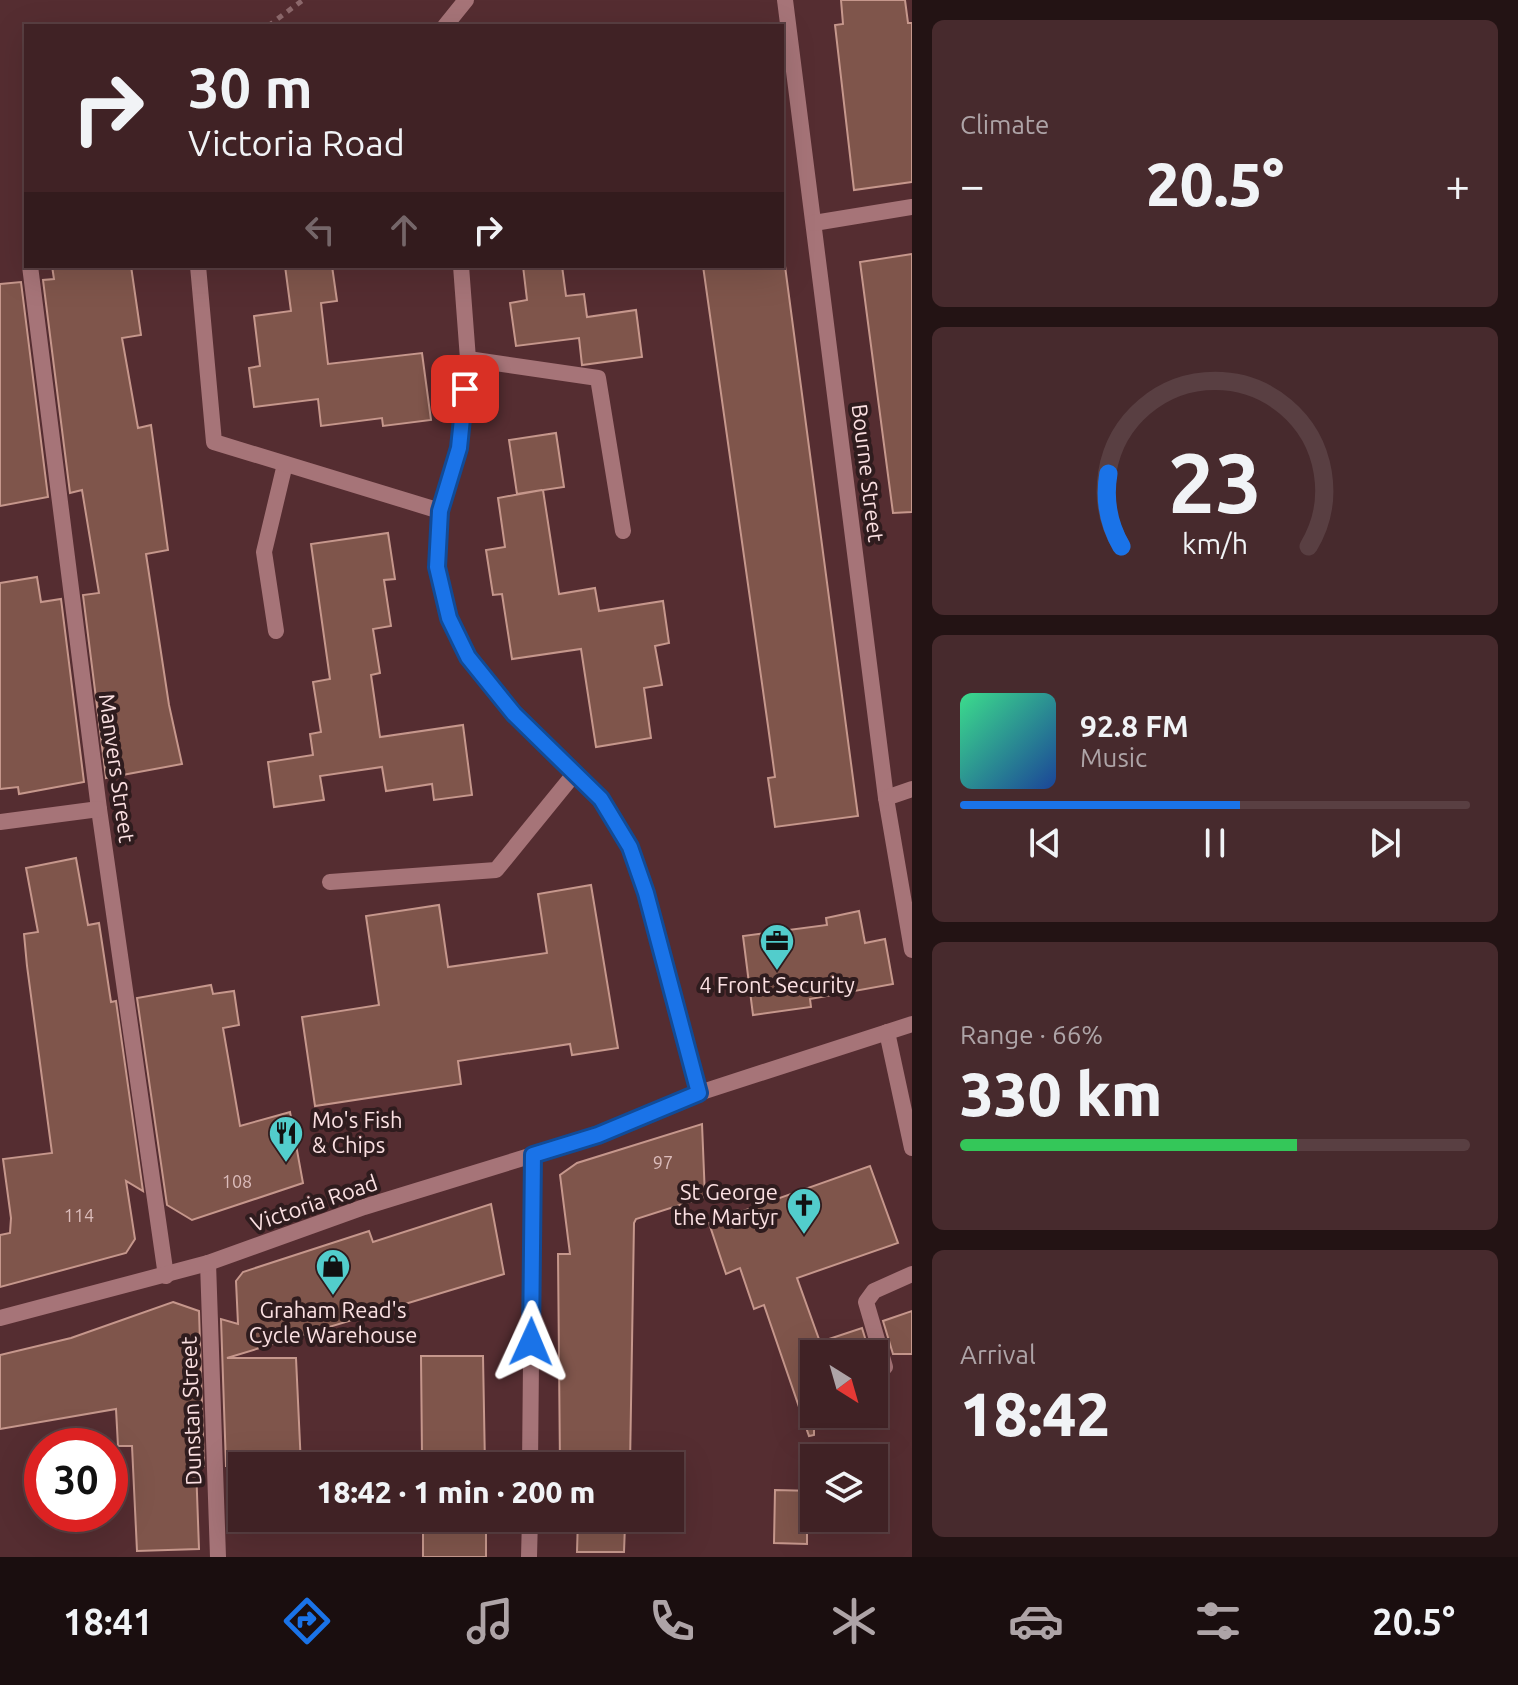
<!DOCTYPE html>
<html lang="en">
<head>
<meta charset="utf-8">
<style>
  body { margin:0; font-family:Ubuntu,sans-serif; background:#472a2d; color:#f1f3f6; height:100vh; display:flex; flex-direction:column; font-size:30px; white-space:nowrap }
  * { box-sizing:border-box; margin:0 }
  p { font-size:26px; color:#aea4a7 }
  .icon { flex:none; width:44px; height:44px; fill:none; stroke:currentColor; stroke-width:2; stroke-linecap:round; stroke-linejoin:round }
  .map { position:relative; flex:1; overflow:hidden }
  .side { display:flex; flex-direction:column; gap:20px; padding:20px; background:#231314; width:606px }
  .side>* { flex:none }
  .top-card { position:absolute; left:24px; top:24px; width:760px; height:244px; border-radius:0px; box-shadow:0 8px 32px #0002,0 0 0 2px #593f42; background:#402225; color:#f1f3f6; overflow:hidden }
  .needle { width:52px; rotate:143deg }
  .buttons { position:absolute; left:800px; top:1340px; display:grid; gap:16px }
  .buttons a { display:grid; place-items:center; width:88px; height:88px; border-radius:0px; background:#402225; box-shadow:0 8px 32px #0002,0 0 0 2px #593f42; font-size:40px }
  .speed { position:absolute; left:24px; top:1428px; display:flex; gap:16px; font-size:40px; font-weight:700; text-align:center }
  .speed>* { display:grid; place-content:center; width:104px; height:104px; border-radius:50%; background:#402225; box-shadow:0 8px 32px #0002,0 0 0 2px #593f42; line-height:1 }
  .speed .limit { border:12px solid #d22; background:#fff; color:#111 }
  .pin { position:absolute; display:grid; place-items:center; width:68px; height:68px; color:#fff; margin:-34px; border-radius:16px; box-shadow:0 4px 12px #0006 }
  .me { position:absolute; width:88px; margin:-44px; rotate:1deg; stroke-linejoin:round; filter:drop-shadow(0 0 6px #0008) }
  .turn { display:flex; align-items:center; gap:28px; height:168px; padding:0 32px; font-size:36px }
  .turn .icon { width:104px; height:104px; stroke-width:2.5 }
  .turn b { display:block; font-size:56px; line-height:68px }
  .lanes { display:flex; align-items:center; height:76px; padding:0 32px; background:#0003; justify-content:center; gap:40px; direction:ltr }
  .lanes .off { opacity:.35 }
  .big { font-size:60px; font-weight:800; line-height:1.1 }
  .side .widget { flex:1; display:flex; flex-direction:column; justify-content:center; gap:12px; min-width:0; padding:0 28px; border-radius:12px; background:#472a2d }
  .side .dial { align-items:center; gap:0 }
  .dial svg { height:208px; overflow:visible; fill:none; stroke:#593f42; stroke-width:7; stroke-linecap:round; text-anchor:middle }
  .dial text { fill:#f1f3f6; stroke:none }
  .song { display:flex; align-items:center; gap:24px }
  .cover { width:96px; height:96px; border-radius:12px; background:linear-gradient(135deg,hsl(150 70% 55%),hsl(220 70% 35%)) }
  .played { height:8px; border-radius:4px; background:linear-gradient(90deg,#1a73e8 55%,#593f42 55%) }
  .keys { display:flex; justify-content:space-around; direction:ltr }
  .heat { display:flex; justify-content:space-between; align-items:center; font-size:44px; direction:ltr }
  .charge { height:12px; border-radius:6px; background:linear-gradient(90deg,#34c759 66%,#593f42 0) }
  .trip { position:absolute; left:228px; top:1452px; width:456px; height:80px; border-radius:0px; background:#402225; box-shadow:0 8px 32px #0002,0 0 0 2px #593f42; font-weight:800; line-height:80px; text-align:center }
  .tabs { display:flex; height:128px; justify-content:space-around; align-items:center; background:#1a0e0f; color:#aea4a7 }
  .tabs .icon { width:56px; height:56px }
  .tabs .active { color:#1a73e8 }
  .tabs b { font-size:36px; color:#f1f3f6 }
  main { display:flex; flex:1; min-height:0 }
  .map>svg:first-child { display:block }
  .building { fill:#7f554b; stroke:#c6978c; stroke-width:2 }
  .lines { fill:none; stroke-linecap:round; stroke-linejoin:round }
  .path { stroke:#8d696c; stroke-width:5; stroke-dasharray:6 6; stroke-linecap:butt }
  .service { stroke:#a67478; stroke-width:16 }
  .minor { stroke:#a67478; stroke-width:16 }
  .tertiary { stroke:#a67478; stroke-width:16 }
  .route-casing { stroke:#114b97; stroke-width:20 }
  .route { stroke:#1a73e8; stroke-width:14 }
  .labels { text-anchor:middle; stroke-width:8; stroke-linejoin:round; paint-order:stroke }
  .number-label { font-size:18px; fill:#dcbdbc }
  .street-label { font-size:22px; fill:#fbe0e2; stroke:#2f1c1e }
  .poi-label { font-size:22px; fill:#fbe0e2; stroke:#2f1c1e }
</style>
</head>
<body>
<main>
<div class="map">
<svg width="912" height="1557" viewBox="0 0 912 1557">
  <rect width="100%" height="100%" fill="#552d31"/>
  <g class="building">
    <polygon points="841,0 905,0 908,23 912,23 912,182 854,190 835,25 843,24"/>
    <polygon points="912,254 912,512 893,513 860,262"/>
    <polygon points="52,266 131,266 141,335 122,338 138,428 151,425 168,550 146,554 169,705 182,764 106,778 83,595 99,593 82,490 70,493 43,280 54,279"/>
    <polygon points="285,266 332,266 337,301 321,303 328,364 422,353 431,420 383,426 382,418 321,426 318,399 254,407 249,368 260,366 254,316 291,311"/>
    <polygon points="523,266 562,266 566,296 584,294 587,317 636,310 642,357 582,365 579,338 516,346 510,303 527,300"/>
    <polygon points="703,266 785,266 858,816 775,827 768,778 775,777 768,726"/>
    <polygon points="21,282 48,497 0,506 0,284"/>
    <polygon points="556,433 564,487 543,490 559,594 595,588 599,611 663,601 669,643 655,646 662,685 644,688 651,738 596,747 581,649 512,659 502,594 493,595 486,550 505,547 498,498 542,490 517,494 509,440"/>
    <polygon points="388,533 395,579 384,580 391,626 373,629 380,673 371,675 380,737 463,725 472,795 434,800 432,784 386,791 382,767 320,776 324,800 274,807 268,762 313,755 310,734 321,732 313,682 330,679 311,544"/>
    <polygon points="37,577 41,602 61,599 84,782 19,794 18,787 0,789 0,583"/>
    <polygon points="76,858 88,925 99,923 111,1002 116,1001 143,1191 126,1181 135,1239 126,1253 0,1287 0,1235 10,1233 11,1218 3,1159 52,1153 27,966 24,934 38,932 26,868"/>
    <polygon points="591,885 618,1048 572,1055 570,1044 458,1061 461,1084 315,1106 302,1017 379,1005 366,916 439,905 448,967 547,953 538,894"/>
    <polygon points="859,911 865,943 885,939 893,984 810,999 811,1007 753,1015 743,936 827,925 826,918"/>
    <polygon points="211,985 213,994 234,991 239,1025 223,1028 240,1126 290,1112 303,1183 192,1220 167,1205 137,998"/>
    <polygon points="702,1124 705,1197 636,1219 634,1223 630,1466 560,1466 558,1254 570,1254 560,1175 577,1163"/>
    <polygon points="870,1166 898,1243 797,1278 820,1342 862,1328 870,1354 814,1354 814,1435 809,1436 764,1305 754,1309 740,1268 726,1274 709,1223"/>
    <polygon points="491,1204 504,1274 227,1358 296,1358 301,1466 226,1466 221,1319 238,1324 236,1281 243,1272 369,1231 373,1242"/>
    <polygon points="173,1302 199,1311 204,1466 196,1466 199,1549 137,1551 132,1446 118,1446 116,1409 0,1429 0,1355 71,1338"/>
    <polygon points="912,1311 912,1354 893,1354 883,1321"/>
    <polygon points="421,1356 483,1356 485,1466 441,1466 441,1455 422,1455"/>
    <polygon points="775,1490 814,1491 814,1530 807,1530 807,1544 774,1543"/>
    <rect x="423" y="1518" width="63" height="39"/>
    <polygon points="578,1518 630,1518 630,1525 625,1525 624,1552 577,1552"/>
  </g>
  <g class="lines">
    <polyline class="path" points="268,26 303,0"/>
    <g class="service">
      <polyline points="276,631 264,552 285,464"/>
      <polyline points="887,1032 912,1148"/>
      <polyline points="885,1367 866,1302 874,1291 912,1274"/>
    </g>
    <g class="minor">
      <polyline points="785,0 886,798 912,950"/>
      <polyline points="445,26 466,0"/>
      <polyline points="814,223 912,207"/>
      <polyline points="30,266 99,809 166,1276"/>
      <polyline points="198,266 214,442 440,511"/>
      <polyline points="461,266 468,359 459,448 440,511 437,567 449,618 468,657 514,714 601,799 630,847 646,893 699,1093"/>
      <polyline points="468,359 598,378 623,531"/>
      <polyline points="886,798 912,789"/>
      <polyline points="0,822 99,809"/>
      <polyline points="330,882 496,870 575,773"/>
      <polyline points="208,1263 218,1557"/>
      <polyline points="530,1466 533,1155"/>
      <polyline points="529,1557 530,1518"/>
    </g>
    <polyline class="tertiary" points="0,1318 208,1263 364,1207 598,1135 699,1093 912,1024"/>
  </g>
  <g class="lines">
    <g class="route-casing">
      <polyline id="route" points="465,389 459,448 440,511 437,567 449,618 468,657 514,714 601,799 630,847 646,893 699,1093 598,1135 533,1155 531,1342"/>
    </g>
    <use href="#route" class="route"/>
  </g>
  <defs>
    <g id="office-pin" transform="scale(1.8)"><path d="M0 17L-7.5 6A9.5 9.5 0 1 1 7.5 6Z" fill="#52cdcc" stroke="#2f1c1e"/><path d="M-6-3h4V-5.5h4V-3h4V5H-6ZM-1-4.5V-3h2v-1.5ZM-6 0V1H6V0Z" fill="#111"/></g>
    <g id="restaurant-pin" transform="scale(1.8)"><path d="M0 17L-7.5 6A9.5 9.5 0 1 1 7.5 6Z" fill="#52cdcc" stroke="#2f1c1e"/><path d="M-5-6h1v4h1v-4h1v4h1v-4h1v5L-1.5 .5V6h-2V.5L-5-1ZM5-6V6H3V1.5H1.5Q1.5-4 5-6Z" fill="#111"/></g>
    <g id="church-pin" transform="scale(1.8)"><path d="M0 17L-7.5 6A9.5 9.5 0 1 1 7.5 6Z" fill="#52cdcc" stroke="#2f1c1e"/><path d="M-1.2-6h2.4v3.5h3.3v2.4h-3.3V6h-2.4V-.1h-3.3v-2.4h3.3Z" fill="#111"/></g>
    <g id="shop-pin" transform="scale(1.8)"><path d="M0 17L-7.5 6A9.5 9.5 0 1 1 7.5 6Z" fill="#52cdcc" stroke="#2f1c1e"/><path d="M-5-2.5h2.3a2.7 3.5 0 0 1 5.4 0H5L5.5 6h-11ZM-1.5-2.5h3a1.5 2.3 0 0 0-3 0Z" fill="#111"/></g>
  </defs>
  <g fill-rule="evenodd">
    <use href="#office-pin" x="777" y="941"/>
    <use href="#restaurant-pin" x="286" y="1133"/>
    <use href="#church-pin" x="804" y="1205"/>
    <use href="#shop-pin" x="333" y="1266"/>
  </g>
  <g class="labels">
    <g class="number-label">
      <text x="663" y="1169">97</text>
      <text x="237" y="1188">108</text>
      <text x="79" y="1222">114</text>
    </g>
    <g class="street-label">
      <text transform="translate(868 473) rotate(83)" y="8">Bourne Street</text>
      <text transform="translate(117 768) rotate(82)" y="8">Manvers Street</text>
      <text transform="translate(314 1203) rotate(-19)" y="8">Victoria Road</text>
      <text transform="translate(191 1411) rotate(-92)" y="8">Dunstan Street</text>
    </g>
    <g class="poi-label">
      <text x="777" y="993">4 Front Security</text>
      <text x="312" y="1128" text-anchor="start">Mo's Fish<tspan x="312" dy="25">&amp; Chips</tspan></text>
      <text x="778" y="1200" text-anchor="end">St George<tspan x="778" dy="25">the Martyr</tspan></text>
      <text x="333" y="1318">Graham Read's<tspan x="333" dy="25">Cycle Warehouse</tspan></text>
    </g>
  </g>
</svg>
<div class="buttons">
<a><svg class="needle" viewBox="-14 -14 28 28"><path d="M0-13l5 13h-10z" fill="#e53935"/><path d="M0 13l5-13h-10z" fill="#aea4a7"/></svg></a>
<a><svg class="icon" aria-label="layers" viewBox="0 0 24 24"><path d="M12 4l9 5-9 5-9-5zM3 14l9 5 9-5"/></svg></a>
</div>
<div class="speed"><div class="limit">30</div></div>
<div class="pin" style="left:465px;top:389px;background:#d93025"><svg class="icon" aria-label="arrive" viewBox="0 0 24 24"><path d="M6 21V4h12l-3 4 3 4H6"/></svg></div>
<svg class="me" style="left:531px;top:1342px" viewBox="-20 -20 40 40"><path d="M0-17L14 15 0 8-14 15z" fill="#1a73e8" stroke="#fff" stroke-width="4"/></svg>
<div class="trip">18:42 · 1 min · 200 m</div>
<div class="top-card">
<div class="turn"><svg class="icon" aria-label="right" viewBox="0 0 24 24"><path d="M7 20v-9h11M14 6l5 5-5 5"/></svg><div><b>30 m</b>Victoria Road</div></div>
<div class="lanes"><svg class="icon off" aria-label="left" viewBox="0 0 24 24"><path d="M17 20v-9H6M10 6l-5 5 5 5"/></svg><svg class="icon off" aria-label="ahead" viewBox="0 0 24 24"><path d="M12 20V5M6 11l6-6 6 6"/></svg><svg class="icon" aria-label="right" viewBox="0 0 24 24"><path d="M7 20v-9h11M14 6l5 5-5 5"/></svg></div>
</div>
</div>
<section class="side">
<div class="widget"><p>Climate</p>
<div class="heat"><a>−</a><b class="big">20.5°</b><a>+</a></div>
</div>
<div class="widget dial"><svg viewBox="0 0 100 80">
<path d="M14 69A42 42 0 1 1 86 69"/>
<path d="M14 69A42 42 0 0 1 9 41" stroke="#1a73e8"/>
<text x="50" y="56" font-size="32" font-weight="700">23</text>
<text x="50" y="72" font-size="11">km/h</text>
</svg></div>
<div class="widget">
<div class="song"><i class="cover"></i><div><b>92.8 FM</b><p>Music</p></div></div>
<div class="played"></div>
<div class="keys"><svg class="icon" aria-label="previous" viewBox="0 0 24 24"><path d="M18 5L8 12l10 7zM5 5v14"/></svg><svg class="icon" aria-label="pause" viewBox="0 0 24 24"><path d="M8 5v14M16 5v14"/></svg><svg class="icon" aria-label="next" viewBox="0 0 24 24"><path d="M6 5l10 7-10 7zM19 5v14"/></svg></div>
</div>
<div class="widget"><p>Range · 66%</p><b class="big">330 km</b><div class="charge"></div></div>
<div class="widget"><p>Arrival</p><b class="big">18:42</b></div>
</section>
</main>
<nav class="tabs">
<b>18:41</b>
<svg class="icon active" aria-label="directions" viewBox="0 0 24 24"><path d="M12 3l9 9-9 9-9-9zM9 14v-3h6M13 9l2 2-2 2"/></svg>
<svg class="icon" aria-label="music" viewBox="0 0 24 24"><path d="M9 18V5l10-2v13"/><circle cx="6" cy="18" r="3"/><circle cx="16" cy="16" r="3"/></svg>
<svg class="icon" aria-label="phone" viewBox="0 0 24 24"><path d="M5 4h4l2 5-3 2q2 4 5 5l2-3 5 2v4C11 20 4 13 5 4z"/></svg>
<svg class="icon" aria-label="climate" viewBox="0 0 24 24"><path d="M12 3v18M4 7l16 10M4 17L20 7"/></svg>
<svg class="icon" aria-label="car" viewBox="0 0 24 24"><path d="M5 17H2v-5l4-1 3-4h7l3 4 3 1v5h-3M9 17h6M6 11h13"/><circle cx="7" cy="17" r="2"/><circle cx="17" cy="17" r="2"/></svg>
<svg class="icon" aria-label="filters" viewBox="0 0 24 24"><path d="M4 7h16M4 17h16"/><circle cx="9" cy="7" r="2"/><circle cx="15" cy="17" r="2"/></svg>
<b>20.5°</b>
</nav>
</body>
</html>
